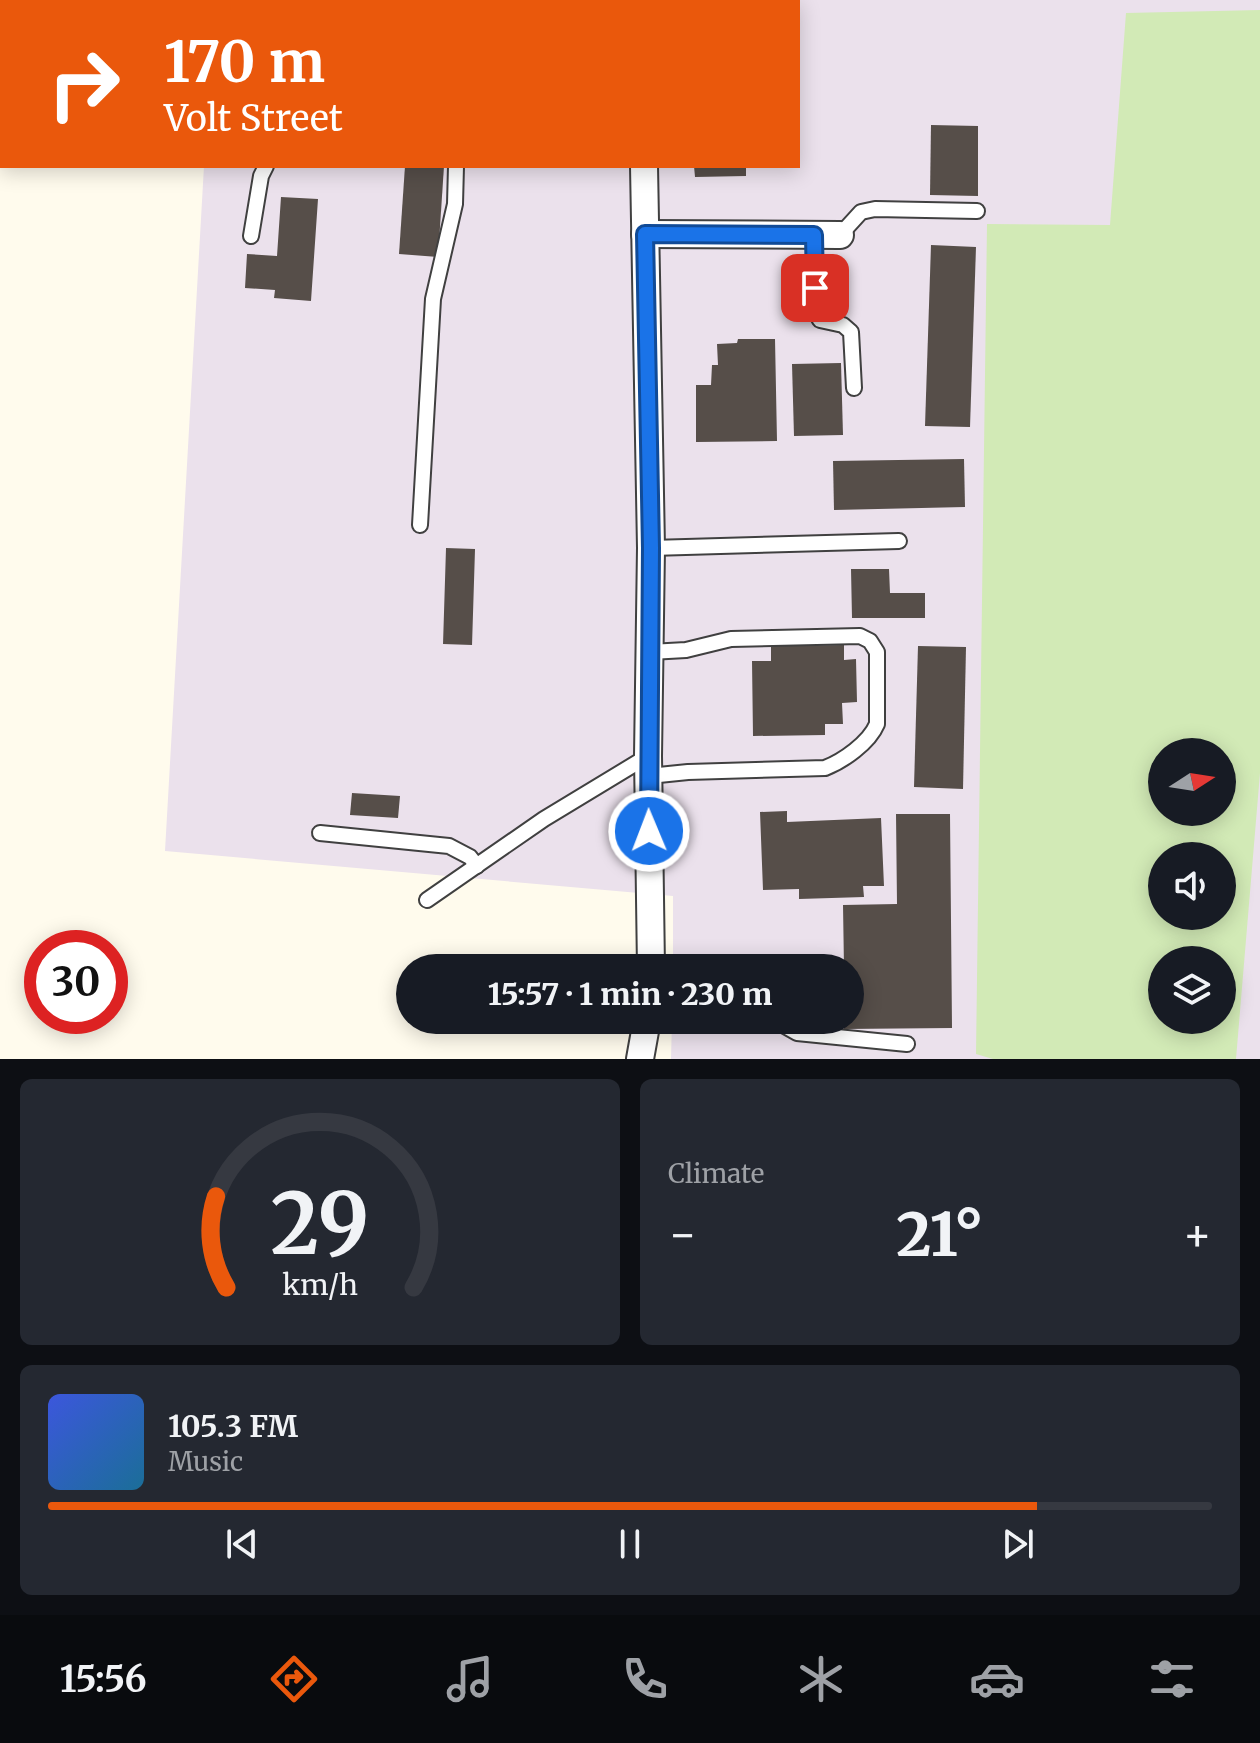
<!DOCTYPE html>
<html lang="en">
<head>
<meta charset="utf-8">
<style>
  body { margin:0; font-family:Merriweather,serif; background:#242831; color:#f1f3f6; height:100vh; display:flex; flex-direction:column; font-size:30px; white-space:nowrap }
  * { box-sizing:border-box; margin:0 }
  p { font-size:26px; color:#9ea1a6 }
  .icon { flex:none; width:44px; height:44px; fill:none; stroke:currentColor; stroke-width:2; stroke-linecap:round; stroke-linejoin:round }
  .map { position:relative; height:1059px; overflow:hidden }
  .panel { display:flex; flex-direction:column; gap:20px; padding:20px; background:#0d0f14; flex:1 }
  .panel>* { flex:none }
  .banner { position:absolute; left:0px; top:0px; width:800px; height:168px; box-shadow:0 4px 20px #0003; background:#ea580c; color:#fff; overflow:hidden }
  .needle { width:52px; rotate:78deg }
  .fabs { position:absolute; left:1148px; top:738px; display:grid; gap:16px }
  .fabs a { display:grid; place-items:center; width:88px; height:88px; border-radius:50%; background:#171b24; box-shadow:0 4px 20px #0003; font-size:40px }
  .speed { position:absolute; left:24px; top:930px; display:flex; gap:16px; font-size:40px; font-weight:700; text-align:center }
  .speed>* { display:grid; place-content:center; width:104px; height:104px; border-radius:50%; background:#171b24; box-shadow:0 4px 20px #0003; line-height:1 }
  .speed .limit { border:12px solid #d22; background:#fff; color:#111 }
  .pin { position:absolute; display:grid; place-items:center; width:68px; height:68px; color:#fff; margin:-34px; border-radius:16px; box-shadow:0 4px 12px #0006 }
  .me { position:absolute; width:88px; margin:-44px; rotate:359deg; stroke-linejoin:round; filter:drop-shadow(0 0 6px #0008) }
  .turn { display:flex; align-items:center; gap:28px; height:168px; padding:0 32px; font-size:36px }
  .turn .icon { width:104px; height:104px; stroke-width:2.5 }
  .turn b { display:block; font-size:56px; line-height:68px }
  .big { font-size:60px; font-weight:800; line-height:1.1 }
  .panel .card { flex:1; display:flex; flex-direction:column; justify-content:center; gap:12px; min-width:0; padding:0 28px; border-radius:12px; background:#242831 }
  .panel .dial { align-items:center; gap:0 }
  .dial svg { height:208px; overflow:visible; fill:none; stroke:#363941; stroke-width:7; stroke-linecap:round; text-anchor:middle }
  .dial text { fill:#f1f3f6; stroke:none }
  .song { display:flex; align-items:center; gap:24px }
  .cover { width:96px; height:96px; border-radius:12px; background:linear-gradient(135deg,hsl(230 70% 55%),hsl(200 70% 35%)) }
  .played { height:8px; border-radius:4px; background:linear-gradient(90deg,#ea580c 85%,#363941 85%) }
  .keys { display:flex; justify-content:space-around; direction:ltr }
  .heat { display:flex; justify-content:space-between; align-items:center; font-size:44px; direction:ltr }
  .panel .tiles { flex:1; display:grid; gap:20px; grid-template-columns:1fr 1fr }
  .card:last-child { grid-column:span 2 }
  .trip { position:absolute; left:396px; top:954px; width:468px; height:80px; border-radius:40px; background:#171b24; box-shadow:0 4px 20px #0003; font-weight:800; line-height:80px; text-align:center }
  .dock { display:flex; height:128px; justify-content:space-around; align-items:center; background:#090b0e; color:#9ea1a6 }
  .dock .icon { width:56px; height:56px }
  .dock .on { color:#ea580c }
  .dock b { font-size:36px; color:#f1f3f6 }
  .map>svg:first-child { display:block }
  .industrial { fill:#ebe1ec; fill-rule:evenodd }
  .green { fill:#d2eab6; fill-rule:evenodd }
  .building { fill:#564e49 }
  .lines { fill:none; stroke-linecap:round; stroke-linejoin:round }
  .lane-casing { stroke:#404040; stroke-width:18 }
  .street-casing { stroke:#404040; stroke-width:30 }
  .lane { stroke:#fff; stroke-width:14 }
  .street { stroke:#fff; stroke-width:26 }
  .route-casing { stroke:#114b97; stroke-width:20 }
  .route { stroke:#1a73e8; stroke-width:14 }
</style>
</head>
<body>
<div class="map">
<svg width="1260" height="1059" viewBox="0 0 1260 1059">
  <rect width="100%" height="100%" fill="#fffbed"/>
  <path class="industrial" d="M213 0H1260V1059H671L672 1020H850V968H673V896L165 851 204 166H798V2H213ZM1162 752H1222V812H1162ZM1162 856H1222V916H1162ZM1162 960H1222V1020H1162Z"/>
  <path class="green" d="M1260 10V773L1236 1059H993L976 1054 987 224 1110 225 1126 13ZM1162 752H1222V812H1162ZM1162 856H1222V916H1162ZM1162 960H1222V1020H1162Z"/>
  <g class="building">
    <polygon points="931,125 978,126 978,196 930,195"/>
    <polygon points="405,166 444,166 438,257 399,254"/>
    <polygon points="694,166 746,166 746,176 695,177"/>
    <polygon points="281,197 318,199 311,301 274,298 275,290 245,288 247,254 277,256"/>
    <polygon points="931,245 976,247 970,427 925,426"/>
    <polygon points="738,339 775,339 777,441 696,442 696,385 711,385 712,365 718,365 717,344 737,343"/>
    <polygon points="841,363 843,435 794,436 792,364"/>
    <polygon points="964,459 965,507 834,510 833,461"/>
    <polygon points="446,548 475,549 472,645 443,644"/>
    <polygon points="851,569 889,569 890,593 925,593 925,618 852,618"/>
    <polygon points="844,645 844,660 856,659 857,702 842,703 843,724 825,724 825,735 753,736 752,661 771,661 771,646"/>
    <polygon points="918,646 966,647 963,789 914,787"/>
    <polygon points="352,793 400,796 398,818 350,815"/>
    <polygon points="787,811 787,822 881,818 884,886 863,886 864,897 799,899 799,889 763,890 760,812"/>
    <polygon points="896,814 950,814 952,1028 844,1029 844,1020 850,1020 850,968 844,968 843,905 897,904"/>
  </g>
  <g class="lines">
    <g class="lane-casing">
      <g id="lane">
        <polyline points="814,235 816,313 820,320 843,325 851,332 854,388"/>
        <polyline points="840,235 861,212 875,209 977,211"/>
        <polyline points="251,236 261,176 266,166"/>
        <polyline points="420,525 433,299 455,204 456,166"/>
        <polyline points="651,548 899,541"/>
        <path d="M649 776 688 772 825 768C843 761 869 743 877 724V652L870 641 860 636 731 639 686 650 650 652"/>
        <polyline points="320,833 449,846 470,857 477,866"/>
        <polyline points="427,900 544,819 648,756"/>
        <polyline points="774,1020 797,1033 907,1044"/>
      </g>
    </g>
    <g class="street-casing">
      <g id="street">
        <polyline points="641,0 641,2"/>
        <polyline points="644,166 651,548 648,756 651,968"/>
        <polyline points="645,234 840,235"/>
        <polyline points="640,1059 647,1020"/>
      </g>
    </g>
    <use href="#lane" class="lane"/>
    <use href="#street" class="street"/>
  </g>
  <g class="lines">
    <g class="route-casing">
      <polyline id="route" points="649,831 651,548 645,234 814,235 815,288"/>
    </g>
    <use href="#route" class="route"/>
  </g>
</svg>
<div class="fabs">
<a><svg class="needle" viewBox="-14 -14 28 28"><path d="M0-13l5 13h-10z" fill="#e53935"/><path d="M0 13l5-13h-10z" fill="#9ea1a6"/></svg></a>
<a><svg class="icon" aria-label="sound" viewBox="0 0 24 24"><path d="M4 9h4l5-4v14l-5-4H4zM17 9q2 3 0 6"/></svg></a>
<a><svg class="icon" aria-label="layers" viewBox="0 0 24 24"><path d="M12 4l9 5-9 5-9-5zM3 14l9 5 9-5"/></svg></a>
</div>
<div class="speed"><div class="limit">30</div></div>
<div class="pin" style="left:815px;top:288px;background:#d93025"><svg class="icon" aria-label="arrive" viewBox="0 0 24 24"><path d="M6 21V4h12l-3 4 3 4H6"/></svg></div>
<svg class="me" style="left:649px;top:831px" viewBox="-20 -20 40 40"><circle r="17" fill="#1a73e8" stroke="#fff" stroke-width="3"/><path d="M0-11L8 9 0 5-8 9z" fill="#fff"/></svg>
<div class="trip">15:57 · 1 min · 230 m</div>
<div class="banner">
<div class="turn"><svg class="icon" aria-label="right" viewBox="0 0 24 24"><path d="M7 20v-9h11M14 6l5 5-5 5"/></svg><div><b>170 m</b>Volt Street</div></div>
</div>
</div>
<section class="panel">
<div class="tiles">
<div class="card dial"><svg viewBox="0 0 100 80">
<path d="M14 69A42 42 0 1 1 86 69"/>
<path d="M14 69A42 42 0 0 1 10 34" stroke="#ea580c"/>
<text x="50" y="56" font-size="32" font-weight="700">29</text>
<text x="50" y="72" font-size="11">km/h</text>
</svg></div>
<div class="card"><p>Climate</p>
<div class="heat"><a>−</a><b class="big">21°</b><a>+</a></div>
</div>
<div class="card">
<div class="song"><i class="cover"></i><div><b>105.3 FM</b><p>Music</p></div></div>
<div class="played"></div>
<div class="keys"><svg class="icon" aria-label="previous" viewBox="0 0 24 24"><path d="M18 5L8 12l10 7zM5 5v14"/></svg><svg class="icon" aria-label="pause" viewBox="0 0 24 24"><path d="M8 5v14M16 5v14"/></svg><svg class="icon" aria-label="next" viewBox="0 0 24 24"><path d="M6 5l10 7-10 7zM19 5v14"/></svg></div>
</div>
</div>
</section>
<nav class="dock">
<b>15:56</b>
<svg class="icon on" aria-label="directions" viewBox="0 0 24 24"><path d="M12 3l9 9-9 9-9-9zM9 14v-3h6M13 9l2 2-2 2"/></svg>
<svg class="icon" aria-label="music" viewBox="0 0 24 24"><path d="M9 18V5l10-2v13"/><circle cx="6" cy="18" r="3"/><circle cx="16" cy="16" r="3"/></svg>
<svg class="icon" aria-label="phone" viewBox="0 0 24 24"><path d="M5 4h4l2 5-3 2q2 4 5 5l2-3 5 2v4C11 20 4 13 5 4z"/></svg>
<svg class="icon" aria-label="climate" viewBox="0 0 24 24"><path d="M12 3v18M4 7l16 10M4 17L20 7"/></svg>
<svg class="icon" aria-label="car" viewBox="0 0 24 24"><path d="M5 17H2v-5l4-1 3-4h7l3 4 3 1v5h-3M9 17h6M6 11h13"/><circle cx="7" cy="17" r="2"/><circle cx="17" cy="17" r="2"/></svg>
<svg class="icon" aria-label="filters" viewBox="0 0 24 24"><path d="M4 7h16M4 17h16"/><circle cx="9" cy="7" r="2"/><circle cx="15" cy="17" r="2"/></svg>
</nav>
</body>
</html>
